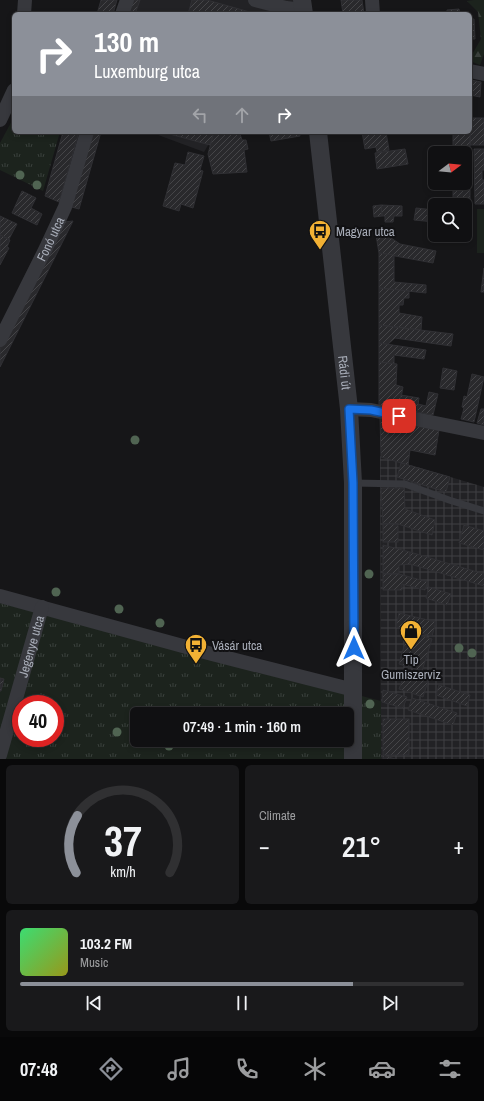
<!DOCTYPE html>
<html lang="en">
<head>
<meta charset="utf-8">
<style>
  body { margin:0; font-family:"Archivo Narrow",sans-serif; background:#19191b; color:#f1f3f6; height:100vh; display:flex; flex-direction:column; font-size:15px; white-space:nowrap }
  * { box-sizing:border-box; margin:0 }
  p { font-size:13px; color:#9c9d9f }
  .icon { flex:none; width:22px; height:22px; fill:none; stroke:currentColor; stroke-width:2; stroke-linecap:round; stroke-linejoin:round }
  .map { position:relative; height:759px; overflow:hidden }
  .side { display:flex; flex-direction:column; gap:6px; padding:6px; background:#09090a; flex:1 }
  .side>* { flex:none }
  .hud { position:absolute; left:12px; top:12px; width:460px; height:122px; border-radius:6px; box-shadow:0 2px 6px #0003,0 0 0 1px #303032; background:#8c9099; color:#fff; overflow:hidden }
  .needle { width:26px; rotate:74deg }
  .buttons { position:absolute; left:428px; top:146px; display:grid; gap:8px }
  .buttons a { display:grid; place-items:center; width:44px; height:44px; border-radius:6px; background:#101012; box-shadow:0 2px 6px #0003,0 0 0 1px #303032; font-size:20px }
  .speed { position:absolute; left:12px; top:695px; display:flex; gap:8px; font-size:20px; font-weight:700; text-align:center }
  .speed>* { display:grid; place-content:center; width:52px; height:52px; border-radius:50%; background:#101012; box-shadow:0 2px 6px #0003,0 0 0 1px #303032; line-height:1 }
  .speed .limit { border:6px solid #d22; background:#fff; color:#111 }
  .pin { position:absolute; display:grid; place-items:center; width:34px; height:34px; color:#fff; margin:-17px; border-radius:8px; box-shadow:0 2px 6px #0006 }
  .me { position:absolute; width:44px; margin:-22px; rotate:0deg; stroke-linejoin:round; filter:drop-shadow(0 0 3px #0008) }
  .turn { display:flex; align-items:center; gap:14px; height:84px; padding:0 16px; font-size:18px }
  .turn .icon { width:52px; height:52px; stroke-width:2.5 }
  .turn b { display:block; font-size:28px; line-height:34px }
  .lanes { display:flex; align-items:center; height:38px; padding:0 16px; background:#0003; justify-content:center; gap:20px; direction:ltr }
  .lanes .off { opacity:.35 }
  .big { font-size:30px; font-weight:600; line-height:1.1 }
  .side .card { flex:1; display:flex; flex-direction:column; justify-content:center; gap:6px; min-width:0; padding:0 14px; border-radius:6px; background:#19191b }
  .side .dial { align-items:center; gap:0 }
  .dial svg { height:104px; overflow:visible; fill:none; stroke:#303032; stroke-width:7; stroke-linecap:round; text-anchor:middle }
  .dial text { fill:#f1f3f6; stroke:none }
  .song { display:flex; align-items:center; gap:12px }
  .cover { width:48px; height:48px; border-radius:6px; background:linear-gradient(135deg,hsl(140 70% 55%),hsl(60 70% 35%)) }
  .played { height:4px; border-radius:2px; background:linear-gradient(90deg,#8c9099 75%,#303032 75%) }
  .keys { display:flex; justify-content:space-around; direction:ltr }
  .heat { display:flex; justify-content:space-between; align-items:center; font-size:22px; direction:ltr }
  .side .tiles { flex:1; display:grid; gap:6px; grid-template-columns:1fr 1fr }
  .card:last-child { grid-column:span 2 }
  .trip { position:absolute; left:130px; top:707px; width:224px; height:40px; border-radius:6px; background:#101012; box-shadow:0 2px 6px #0003,0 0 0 1px #303032; font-weight:600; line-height:40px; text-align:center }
  .tab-bar { display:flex; height:64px; justify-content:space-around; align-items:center; background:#060607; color:#9c9d9f }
  .tab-bar .icon { width:28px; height:28px }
  .tab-bar .on { color:#8c9099 }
  .tab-bar b { font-size:18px; color:#f1f3f6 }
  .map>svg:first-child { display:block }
  .built { fill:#222225 }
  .industrial { fill:url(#industrial-grid) }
  .grass { fill:url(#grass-tufts); fill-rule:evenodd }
  .forest { fill:url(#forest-firs) }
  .pitch { fill:#1c231d }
  .building { fill:url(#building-hatch); stroke:#303034 }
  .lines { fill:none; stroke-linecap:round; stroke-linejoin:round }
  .service { stroke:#37383d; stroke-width:7 }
  .minor { stroke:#37383d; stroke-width:14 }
  .tertiary { stroke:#37383d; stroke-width:18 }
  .tree { fill:#506452 }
  .route-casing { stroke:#114b97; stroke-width:10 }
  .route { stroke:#1a73e8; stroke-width:7 }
  .labels { text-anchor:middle; stroke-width:4; stroke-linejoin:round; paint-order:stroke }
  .poi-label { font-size:13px; fill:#a8adb8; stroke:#111113; text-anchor:start }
  .street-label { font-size:13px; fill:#a8adb8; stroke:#111113 }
</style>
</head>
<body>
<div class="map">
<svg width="484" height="759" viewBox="0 0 484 759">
  <defs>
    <pattern id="industrial-grid" width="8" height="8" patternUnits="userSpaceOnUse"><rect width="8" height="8" fill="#222225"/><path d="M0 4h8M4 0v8" fill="none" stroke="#3f3f43"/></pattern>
    <pattern id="grass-tufts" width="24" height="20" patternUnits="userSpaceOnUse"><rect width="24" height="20" fill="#1c231d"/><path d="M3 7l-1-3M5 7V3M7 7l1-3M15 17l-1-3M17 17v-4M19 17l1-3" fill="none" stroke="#3a403c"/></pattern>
    <pattern id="forest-firs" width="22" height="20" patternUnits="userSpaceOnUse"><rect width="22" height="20" fill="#1c231d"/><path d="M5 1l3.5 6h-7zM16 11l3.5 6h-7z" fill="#3a403c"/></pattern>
    <pattern id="building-hatch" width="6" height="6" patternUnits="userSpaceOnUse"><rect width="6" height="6" fill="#29292c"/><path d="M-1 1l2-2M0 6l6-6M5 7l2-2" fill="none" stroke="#454548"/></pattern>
  </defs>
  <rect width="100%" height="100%" fill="#161618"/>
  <g class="built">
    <polygon points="137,0 293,0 295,14 134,14"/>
    <polygon points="150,132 216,132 204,152"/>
  </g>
  <polygon class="industrial" points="380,456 484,487 484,759 381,759"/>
  <g class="grass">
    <polygon points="14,117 14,132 60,132 43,191 0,170 0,143"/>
    <path d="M0 603 381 701V759H0ZM21 704H55V738H21ZM137 714H347V740H137Z"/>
  </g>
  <polygon class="forest" points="474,0 484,0 484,54 480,65 470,61 470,58 481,39 478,12 467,1"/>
  <rect class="pitch" x="477" y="209" width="7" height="44"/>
  <g class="building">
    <polygon points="101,0 117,0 113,14 97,14"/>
    <polygon points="130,0 140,0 135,14 126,14"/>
    <polygon points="192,0 207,0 257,14 188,14"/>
    <polygon points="341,0 362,0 364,14 343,14"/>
    <polygon points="459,9 460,14 447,14 447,10"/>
    <polygon points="470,19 474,19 475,39 470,39"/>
    <polygon points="471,80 481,82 480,97 470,95"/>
    <rect x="470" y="118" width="14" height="27"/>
    <polygon points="63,132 79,132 59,202 45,196"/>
    <polygon points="91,132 101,132 79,209 68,206"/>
    <polygon points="162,132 214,132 210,145"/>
    <polygon points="214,132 247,132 240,134 242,140 246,140 248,149 244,150 247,172 213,174 208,154"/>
    <polygon points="269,132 299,132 300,136 271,141"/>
    <polygon points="362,132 386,132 389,150 377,152 376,147 365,149"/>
    <rect x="453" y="132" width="17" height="15"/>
    <polygon points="453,147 470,147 470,212 465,212 465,205 453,205 453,183 465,183 465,153 453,153"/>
    <polygon points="405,149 408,164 377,169 375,153"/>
    <polygon points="474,149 484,149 484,170 482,170 482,180 484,180 484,204 475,204"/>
    <polygon points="188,152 204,156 200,170 203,171 193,208 181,204 179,211 163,206 175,163 185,165"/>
    <polygon points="22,191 36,198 31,208 42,214 37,225 12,213"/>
    <polygon points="381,205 402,206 402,216 394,216 393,222 385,222 385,216 382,216"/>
    <polygon points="381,205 382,216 374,217 373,206"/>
    <polygon points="416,208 435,210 435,222 414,220"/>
    <polygon points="0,216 17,224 9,239 0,235"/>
    <polygon points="73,221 0,367 0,349 64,222"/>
    <polygon points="375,229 390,230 391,238 400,244 436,251 433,263 379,253"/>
    <polygon points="0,235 10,240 7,247 9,248 0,265"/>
    <polygon points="379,253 394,255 394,282 426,285 426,293 379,288"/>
    <polygon points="484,268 484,292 481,292"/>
    <polygon points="379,288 409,291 409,298 404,298 403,305 399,305 399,313 422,317 421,330 379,325"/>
    <polygon points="379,325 453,334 451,346 395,338 387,345 379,343"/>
    <polygon points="379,343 426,350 424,359 394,355 394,364 379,362"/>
    <polygon points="379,362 397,364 396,385 403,387 399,409 379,405"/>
    <polygon points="443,368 457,371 454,390 440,388"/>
    <polygon points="472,374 484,377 474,422 461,419 464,408 462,407 464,396 467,397"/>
    <polygon points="429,392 438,394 433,415 417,412 418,404 426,406"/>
    <polygon points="401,395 419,398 417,412 399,409"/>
    <polygon points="481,409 484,409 484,425 477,423"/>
    <polygon points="380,418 439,430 435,455 410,450 408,465 381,457"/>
    <polygon points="401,463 450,477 446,492 397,477"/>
    <polygon points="381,488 404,488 405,509 435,520 432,535 398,524 383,524"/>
    <rect x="383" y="524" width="15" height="18"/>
    <polygon points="464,525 484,531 484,550 459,543"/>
    <polygon points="383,545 410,552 410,564 399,565 399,574 383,574"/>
    <polygon points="410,552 484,574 484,586 410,564"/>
    <polygon points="383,574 399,574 428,582 425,590 402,584 402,590 383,590"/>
    <polygon points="429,587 451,594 447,605 426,598"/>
    <polygon points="399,613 436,622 432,636 396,627"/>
    <polygon points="408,632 432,639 422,671 399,664"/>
    <polygon points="405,673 428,681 423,697 399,689"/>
    <polygon points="0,678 4,679 1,691 0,691"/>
    <polygon points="439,685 470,695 467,706 436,695"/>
    <polygon points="383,690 407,697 403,708 382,702"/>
    <polygon points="412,698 457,713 453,725 408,710"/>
    <rect x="383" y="719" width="26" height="36"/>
    <polygon points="383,755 395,759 383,759"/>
  </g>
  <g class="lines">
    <polyline class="service" points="353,483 405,484 449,500 484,511"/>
    <g class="minor">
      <polyline points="255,0 286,8 303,10"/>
      <polyline points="372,0 373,14"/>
      <polyline points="24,14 25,0"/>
      <polyline points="122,14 127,0"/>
      <polyline points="470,71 484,74"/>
      <polyline points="0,120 14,90"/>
      <path id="s1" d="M0 340 46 248 65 207 87 132"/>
      <polyline points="349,409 371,410 484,433"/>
      <polyline points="0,596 212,654 354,690"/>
      <path id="s2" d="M0 755 42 607"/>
    </g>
    <g class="tertiary">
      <polyline points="302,0 304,14"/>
      <path id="s3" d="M318 132 349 409 353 483V759"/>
    </g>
  </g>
  <g class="tree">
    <circle cx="20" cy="175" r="4.5"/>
    <circle cx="37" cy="185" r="4.5"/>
    <circle cx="135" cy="440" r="4.5"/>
    <circle cx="369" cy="574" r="4.5"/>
    <circle cx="56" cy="592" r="4.5"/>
    <circle cx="119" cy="609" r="4.5"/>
    <circle cx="160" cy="623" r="4.5"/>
    <circle cx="459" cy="648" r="4.5"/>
    <circle cx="472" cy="653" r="4.5"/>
    <circle cx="370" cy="704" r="4.5"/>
    <circle cx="117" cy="732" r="4.5"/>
    <circle cx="169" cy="746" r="4.5"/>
  </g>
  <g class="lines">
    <g class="route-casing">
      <polyline id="route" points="354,648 353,483 349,409 371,410 399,416"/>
    </g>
    <use href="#route" class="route"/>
  </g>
  <defs>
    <g id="bus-pin" transform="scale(1.15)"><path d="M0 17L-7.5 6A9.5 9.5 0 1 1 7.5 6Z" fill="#f2b134" stroke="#111113"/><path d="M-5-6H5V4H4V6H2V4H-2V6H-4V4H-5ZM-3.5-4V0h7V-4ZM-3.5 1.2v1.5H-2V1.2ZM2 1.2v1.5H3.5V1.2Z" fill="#111"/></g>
    <g id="shop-pin" transform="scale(1.15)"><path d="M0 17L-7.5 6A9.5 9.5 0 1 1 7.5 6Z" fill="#f2b134" stroke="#111113"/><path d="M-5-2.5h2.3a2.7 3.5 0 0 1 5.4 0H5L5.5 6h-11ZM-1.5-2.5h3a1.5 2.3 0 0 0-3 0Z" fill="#111"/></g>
  </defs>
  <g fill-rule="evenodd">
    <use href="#bus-pin" x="320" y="231"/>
    <use href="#shop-pin" x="411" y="631"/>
    <use href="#bus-pin" x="196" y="645"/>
  </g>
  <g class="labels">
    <g class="poi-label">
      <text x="336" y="236">Magyar utca</text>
      <text x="212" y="650">Vásár utca</text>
      <text x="411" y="664" text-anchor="middle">Tip<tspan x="411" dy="15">Gumiszerviz</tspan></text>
    </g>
    <g class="street-label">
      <text dy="5" stroke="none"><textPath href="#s1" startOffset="113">Fonó utca</textPath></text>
      <text dy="5" stroke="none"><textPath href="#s3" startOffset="242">Rádi út</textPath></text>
      <text dy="5" stroke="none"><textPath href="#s2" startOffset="113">Jegenye utca</textPath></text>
    </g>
  </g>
</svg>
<div class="buttons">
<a><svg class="needle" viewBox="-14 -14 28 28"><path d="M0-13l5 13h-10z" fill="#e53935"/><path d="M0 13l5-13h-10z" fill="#9c9d9f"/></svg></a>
<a><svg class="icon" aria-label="search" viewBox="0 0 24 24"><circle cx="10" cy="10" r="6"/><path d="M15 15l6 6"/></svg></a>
</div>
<div class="speed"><div class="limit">40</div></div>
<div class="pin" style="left:399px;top:416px;background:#d93025"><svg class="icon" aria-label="arrive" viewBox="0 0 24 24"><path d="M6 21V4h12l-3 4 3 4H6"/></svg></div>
<svg class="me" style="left:354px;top:648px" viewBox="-20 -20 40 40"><path d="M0-17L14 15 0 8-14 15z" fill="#1a73e8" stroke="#fff" stroke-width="4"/></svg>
<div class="trip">07:49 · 1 min · 160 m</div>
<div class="hud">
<div class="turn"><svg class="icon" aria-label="right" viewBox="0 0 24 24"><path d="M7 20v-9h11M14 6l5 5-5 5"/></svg><div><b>130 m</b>Luxemburg utca</div></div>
<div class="lanes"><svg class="icon off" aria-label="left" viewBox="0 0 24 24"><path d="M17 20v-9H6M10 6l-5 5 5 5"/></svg><svg class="icon off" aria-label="ahead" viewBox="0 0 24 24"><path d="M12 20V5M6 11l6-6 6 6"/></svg><svg class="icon" aria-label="right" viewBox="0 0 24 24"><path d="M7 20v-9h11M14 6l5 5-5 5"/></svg></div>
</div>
</div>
<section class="side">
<div class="tiles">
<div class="card dial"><svg viewBox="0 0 100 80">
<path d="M14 69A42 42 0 1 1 86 69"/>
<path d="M14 69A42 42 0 0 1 15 25" stroke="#8c9099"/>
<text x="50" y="56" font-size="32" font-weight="700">37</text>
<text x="50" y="72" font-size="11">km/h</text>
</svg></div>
<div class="card"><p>Climate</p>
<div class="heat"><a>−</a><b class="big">21°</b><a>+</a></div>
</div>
<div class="card">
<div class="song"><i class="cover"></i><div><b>103.2 FM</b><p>Music</p></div></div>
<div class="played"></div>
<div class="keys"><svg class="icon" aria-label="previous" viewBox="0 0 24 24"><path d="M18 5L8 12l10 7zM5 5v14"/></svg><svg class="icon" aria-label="pause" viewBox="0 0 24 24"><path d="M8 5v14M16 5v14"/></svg><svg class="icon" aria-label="next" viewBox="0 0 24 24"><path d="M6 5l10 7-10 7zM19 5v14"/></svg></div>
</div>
</div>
</section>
<nav class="tab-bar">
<b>07:48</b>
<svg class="icon on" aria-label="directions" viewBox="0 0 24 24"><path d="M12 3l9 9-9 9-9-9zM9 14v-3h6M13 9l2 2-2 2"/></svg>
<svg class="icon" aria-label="music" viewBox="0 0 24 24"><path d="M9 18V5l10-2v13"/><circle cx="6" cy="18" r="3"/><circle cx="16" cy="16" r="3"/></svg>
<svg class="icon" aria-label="phone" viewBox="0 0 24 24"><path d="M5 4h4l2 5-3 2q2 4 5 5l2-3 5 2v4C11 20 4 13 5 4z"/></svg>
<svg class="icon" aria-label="climate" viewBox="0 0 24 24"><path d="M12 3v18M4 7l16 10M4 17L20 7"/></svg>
<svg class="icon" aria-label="car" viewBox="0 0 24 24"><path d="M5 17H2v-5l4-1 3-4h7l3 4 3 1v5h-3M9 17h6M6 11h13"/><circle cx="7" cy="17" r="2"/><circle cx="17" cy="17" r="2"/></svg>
<svg class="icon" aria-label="filters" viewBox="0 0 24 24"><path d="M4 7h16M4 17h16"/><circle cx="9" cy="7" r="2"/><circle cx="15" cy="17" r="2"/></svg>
</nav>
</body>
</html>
